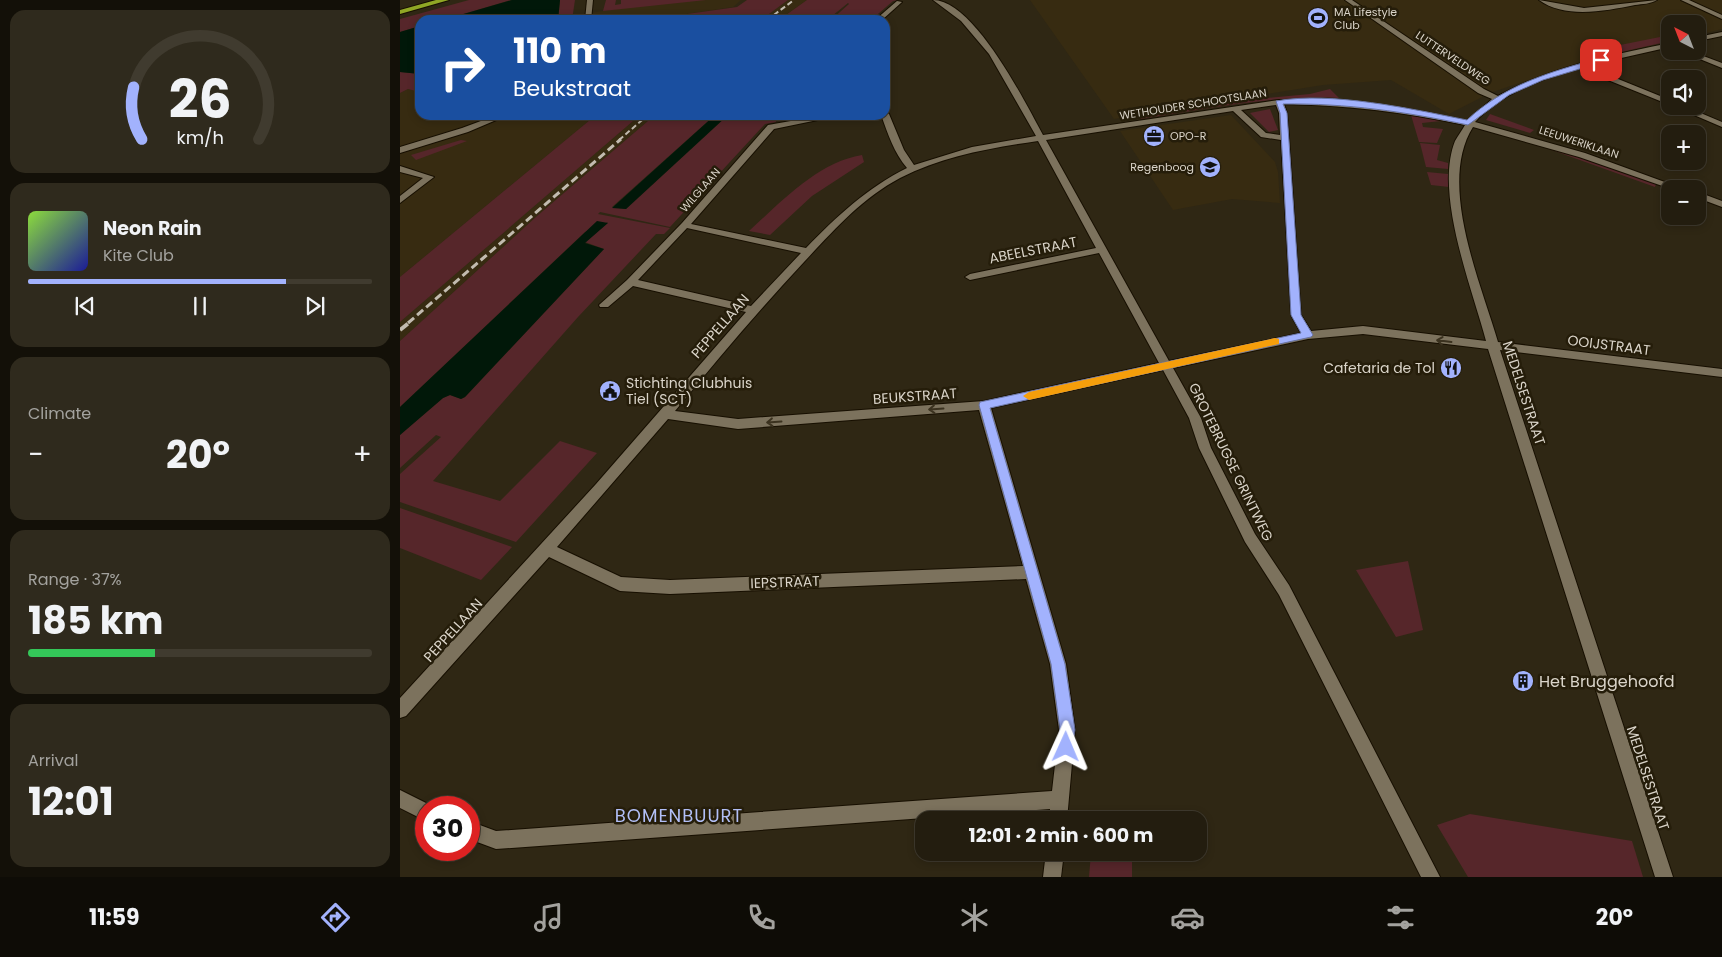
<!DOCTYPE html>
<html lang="en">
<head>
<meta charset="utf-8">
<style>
  body { margin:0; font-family:Poppins,sans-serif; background:#2f2a1d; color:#f1f3f6; height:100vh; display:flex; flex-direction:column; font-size:19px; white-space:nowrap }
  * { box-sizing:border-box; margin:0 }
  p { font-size:16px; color:#a3a29e }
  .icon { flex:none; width:28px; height:28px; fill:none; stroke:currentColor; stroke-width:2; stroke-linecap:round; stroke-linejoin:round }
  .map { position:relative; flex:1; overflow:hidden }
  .side { display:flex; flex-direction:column; gap:10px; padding:10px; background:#131008; width:400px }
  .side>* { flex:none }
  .guide { position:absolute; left:15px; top:15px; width:475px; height:105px; border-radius:15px; box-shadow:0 2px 8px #0003,0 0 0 1px #403b2f; background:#1a4fa0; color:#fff; overflow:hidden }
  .needle { width:32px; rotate:318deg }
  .buttons { position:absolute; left:1261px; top:15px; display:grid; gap:10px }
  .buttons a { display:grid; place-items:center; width:45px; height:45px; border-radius:10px; background:#231d0f; box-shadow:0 2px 8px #0003,0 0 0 1px #403b2f; font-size:25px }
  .speed { position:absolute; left:15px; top:796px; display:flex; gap:10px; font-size:25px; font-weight:700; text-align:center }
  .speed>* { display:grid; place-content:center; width:65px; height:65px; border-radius:50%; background:#231d0f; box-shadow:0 2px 8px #0003,0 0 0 1px #403b2f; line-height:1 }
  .speed .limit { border:8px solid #d22; background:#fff; color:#111 }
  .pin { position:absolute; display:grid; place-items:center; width:42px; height:42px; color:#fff; margin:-21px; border-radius:10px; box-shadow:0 2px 8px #0006 }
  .me { position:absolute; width:55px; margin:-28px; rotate:1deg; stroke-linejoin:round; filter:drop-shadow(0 0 4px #0008) }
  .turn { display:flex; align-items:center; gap:18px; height:105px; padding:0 15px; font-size:22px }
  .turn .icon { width:65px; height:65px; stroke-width:2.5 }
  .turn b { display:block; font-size:35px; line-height:42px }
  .big { font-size:38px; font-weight:700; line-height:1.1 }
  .side .widget { flex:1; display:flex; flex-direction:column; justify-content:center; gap:8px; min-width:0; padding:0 18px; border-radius:15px; background:#2f2a1d }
  .side .dial { align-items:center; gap:0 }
  .dial svg { height:130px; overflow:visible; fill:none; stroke:#403b2f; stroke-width:7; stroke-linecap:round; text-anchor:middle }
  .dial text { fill:#f1f3f6; stroke:none }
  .song { display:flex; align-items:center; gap:15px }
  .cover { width:60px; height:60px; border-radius:8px; background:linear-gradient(135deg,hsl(90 70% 55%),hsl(240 70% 35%)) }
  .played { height:5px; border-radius:2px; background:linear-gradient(90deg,#a2b2fd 75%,#403b2f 75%) }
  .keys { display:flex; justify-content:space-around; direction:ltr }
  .heat { display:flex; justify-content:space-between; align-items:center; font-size:28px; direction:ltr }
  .charge { height:8px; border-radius:4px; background:linear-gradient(90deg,#34c759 37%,#403b2f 0) }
  .trip { position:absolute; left:515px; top:811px; width:292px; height:50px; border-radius:15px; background:#231d0f; box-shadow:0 2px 8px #0003,0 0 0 1px #403b2f; font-weight:700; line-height:50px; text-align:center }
  .tab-bar { display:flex; height:80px; justify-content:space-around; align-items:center; background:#0e0c06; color:#a3a29e }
  .tab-bar .icon { width:35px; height:35px }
  .tab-bar .on { color:#a2b2fd }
  .tab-bar b { font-size:22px; color:#f1f3f6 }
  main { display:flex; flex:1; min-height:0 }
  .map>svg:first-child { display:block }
  .built { fill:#372b11 }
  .green { fill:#56262a }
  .water { fill:#011809 }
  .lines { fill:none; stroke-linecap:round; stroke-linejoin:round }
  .minor-casing { stroke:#170f01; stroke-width:2 }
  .tertiary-casing { stroke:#170f01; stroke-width:2 }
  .motorway-casing { stroke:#170f01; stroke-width:2 }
  .minor { fill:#7c725d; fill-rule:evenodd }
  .tertiary { fill:#7c725d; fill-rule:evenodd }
  .motorway { fill:#90a725; fill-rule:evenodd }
  .rail-far2 { stroke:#c2bbaf; stroke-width:2; stroke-dasharray:5.5 3; stroke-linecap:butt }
  .rail-far1 { stroke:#c2bbaf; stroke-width:3; stroke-dasharray:8 4; stroke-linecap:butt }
  .rail { stroke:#c2bbaf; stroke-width:4; stroke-dasharray:10 5; stroke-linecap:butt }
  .oneway { stroke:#3b321f }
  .route { fill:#a2b2fd; stroke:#6974a4 }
  .slow { fill:#f59e0b }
  .labels { text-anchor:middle; stroke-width:5; stroke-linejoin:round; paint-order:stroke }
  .far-poi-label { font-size:11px; fill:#dad4c9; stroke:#251d0a; text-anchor:start }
  .far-street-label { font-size:11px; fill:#dad4c9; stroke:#251d0a }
  .street-label { font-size:14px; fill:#dad4c9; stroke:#251d0a }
  .poi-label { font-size:14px; fill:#dad4c9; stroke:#251d0a; text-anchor:end }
  .near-poi-label { font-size:16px; fill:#dad4c9; stroke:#251d0a; text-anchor:start }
  .near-neighbourhood-label { font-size:18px; letter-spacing:1px; fill:#b2bff7; stroke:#251d0a }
</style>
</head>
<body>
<main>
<section class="side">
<div class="widget dial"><svg viewBox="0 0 100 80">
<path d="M14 69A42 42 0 1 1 86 69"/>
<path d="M14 69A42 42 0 0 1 9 37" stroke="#a2b2fd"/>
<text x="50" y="56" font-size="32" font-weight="700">26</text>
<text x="50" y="72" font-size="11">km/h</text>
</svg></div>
<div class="widget">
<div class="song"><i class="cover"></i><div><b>Neon Rain</b><p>Kite Club</p></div></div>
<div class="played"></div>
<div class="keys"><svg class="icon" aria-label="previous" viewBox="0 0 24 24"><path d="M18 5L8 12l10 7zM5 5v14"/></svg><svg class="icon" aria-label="pause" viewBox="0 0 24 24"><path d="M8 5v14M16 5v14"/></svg><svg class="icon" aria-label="next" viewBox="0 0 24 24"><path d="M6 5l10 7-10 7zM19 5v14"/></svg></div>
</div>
<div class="widget"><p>Climate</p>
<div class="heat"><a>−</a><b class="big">20°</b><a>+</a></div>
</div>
<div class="widget"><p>Range · 37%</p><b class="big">185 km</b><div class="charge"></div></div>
<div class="widget"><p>Arrival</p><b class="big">12:01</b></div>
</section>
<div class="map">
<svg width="1322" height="877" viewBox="0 0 1322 877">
  <rect width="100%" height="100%" fill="#2f2714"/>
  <g class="built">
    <polygon points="221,0 341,0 333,7 287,14 287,20 172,20 172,16 221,8"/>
    <polygon points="388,0 407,0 379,20 361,20"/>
    <polygon points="630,0 1322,0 1322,29 1298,35 1298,24 1270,24 1270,41 1190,59 1090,93 1049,114 991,80 923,85 714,119"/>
    <polygon points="8,89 20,91 20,115 196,115 0,277 0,93"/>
    <polygon points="240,115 255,115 137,216 0,341 0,322"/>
    <polygon points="831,115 875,162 878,172 880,203 832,199 773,210 720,131"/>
  </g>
  <g class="green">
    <polygon points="69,0 111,0 43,20 20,20 20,26 0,32 0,19"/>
    <polygon points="160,0 175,0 172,20 158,20"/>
    <polygon points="206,0 216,0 215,5 221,4 221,0 306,0 203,11"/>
    <polygon points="347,0 388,0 361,20 287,20 287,14 337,7"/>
    <polygon points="407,0 499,0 493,1 471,20 431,20 449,4 448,3 427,20 379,20"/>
    <polygon points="1270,35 1270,41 1190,59 1180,53"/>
    <polygon points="0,72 20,74 20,92 8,89 0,93"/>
    <path d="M930 89 939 98C872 95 806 109 740 119L737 116 836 101 910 94Z"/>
    <polygon points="870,109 878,130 869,132 850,113"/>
    <polygon points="1090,114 1134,130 1130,133 1086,120"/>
    <polygon points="196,115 240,115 0,322 0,277"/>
    <polygon points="255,115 315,115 212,207 226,209 328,115 391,115 375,118 376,122 365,124 270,227 200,212 198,214 270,228 264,234 256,234 178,317 33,481 100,501 160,441 197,453 116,542 0,502 0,474 41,437 36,435 0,468 0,435 43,398 50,395 61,399 65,397 204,249 185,242 208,222 185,232 0,407 0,341 137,216"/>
    <polygon points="1011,115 1041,121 1022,123 1023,127 1043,129 1037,143 1019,142"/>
    <polygon points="61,140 67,141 16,160 11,155"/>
    <polygon points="1020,143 1040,145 1037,160 1048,163 1048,169 1026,167"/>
    <polygon points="1138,145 1170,153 1256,184 1255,187"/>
    <path d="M462 155 464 162 412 196 370 235 349 231C381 202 418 162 462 155Z"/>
    <polygon points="1027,172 1048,174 1049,187 1031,185"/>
    <polygon points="0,508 112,547 81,580 0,548"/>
    <polygon points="1008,561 1023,630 996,637 956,570"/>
    <polygon points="1070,814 1232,841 1243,877 1068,877 1037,825"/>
    <polygon points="691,853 732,853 732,877 689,877"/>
  </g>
  <g class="water">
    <polygon points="112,0 160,0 158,20 43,20"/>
    <polygon points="20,26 20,74 0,72 0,32"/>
    <polygon points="315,115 328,115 226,209 212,208"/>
    <polygon points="197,221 208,223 185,243 204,249 65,397 61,399 50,395 43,398 0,435 0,407"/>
  </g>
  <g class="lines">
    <g class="minor-casing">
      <g id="minor">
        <path d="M533 0C574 0 625 102 643 135L879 100 931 101 982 105 1068 121 1092 99 1078 93 945 0H952L1084 89 1098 96C1151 67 1211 55 1270 43V47L1186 66 1270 100V105L1178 68C1143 79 1100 93 1075 122L1185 153 1284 189H1271L1179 157 1073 127C1037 184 1081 283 1098 342L1322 369V377L1100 350 1273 877H1255L1088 349 963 334 908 339 773 368 801 418 811 448 855 534 889 585 1040 877H1021L879 595 845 542 799 448 789 418 763 370 591 408 666 664 675 730 667 820H649L650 809 96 849 69 839V821L96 831 652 791 659 730 650 664 626 579 270 594 220 591 149 557 6 716 0 718V698L196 484 346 312 233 286 208 307H200L199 305 227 280 282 223 368 125 425 115H442L374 129 291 224 406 248C437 216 467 188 507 168 494 153 488 134 481 115H485V112L489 114 504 150 514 165 572 147 636 136 589 54 561 21ZM884 104C945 105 1005 112 1065 125 1062 130 1058 136 1055 141 1034 194 1072 288 1086 341L963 326 911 331 901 315 889 138 887 113ZM876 105 879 113 880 135 866 133 841 110ZM833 111 861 137 881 140 891 315 901 333 769 361 646 140ZM638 141 696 248 570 274 565 277 570 280 699 253 759 363 584 401 338 419 275 411C317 360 359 310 404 262 433 231 462 198 500 178 544 156 590 148 638 141ZM287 228 401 253 351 306 238 280ZM579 410 623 566 270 580 221 577 157 547 268 419 338 429Z"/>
        <path d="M1139 0 1184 8 1257 0C1251 4 1242 4 1235 5 1205 11 1165 19 1139 0Z"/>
        <polygon points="1281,0 1289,0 1322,15 1322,19"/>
        <polygon points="497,1 502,2 482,20 475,20"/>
        <polygon points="1322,32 1322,36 1298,41 1298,37"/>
        <polygon points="1280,51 1290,51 1322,63 1322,68"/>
        <polygon points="1273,106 1284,106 1322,122 1322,127"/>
        <polygon points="0,166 34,177 0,203 0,196 23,178 0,172"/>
        <polygon points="1298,192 1322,201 1322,207 1298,198"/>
        <polygon points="0,790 32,806 33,808 26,808 26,821 0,808"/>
        <polygon points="646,852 664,852 661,877 643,877"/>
      </g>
    </g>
    <g class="tertiary-casing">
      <g id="tertiary">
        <polygon points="187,0 193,0 191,20 185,20"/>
        <polygon points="97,115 108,115 68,132 0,153 0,147 62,128"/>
      </g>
    </g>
    <g class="motorway-casing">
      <polygon id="motorway" points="36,0 49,0 0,14 0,10"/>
    </g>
    <use href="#minor" class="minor"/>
    <use href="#tertiary" class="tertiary"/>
    <use href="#motorway" class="motorway"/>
    <g class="rail-far2">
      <polyline points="367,20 394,0"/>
      <polyline points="219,140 248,115"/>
    </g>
    <polyline class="rail-far1" points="8,323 221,139"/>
    <polyline class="rail" points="0,330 10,322"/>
  </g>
  <defs><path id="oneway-shaft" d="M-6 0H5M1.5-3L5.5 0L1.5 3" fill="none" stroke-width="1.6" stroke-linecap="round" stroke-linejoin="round" transform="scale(1.25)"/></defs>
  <g class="oneway">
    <use href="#oneway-shaft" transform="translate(1044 341) rotate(-173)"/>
    <use href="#oneway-shaft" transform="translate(536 409) rotate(176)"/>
    <use href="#oneway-shaft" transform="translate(374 422) rotate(176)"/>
  </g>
  <path class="route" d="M1201 58 1203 62 1143 80 1109 95 1068 125C1007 112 946 103 883 104L887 113 901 315 913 335 911 337 590 408 665 664 675 730 671 753 666 755 660 753 658 747 660 730 651 664 579 405 580 402 901 333 891 315 880 113 876 101C931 91 1012 109 1067 120 1104 85 1152 71 1201 58Z"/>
  <polygon class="slow" points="875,338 879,339 879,344 629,400 623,396 629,392"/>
  <defs>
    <g id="stadium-disc" transform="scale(1.125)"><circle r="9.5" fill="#a2b2fd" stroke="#251d0a"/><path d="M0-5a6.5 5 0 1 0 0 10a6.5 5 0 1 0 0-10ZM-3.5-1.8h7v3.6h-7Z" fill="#111"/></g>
    <g id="office-disc" transform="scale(1.125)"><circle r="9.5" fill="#a2b2fd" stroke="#251d0a"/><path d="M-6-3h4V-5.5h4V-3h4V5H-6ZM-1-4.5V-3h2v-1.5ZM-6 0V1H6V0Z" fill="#111"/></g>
    <g id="school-disc" transform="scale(1.125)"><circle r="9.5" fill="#a2b2fd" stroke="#251d0a"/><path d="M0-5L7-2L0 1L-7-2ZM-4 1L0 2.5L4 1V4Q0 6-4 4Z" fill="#111"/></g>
    <g id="restaurant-disc" transform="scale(1.125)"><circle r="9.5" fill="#a2b2fd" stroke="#251d0a"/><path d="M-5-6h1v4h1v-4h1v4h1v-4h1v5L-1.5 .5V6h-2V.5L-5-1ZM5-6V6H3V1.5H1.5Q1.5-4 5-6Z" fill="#111"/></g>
    <g id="civic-disc" transform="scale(1.125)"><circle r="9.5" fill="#a2b2fd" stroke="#251d0a"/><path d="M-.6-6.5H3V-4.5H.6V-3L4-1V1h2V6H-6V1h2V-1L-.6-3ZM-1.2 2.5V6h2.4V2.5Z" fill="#111"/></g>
    <g id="building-disc" transform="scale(1.125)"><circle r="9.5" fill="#a2b2fd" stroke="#251d0a"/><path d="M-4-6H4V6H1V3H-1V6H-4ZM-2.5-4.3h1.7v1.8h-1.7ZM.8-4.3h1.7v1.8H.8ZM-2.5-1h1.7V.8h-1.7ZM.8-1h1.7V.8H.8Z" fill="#111"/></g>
  </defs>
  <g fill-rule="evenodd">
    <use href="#stadium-disc" x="918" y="18"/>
    <use href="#office-disc" x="754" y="136"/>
    <use href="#school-disc" x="810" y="167"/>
    <use href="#restaurant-disc" x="1051" y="368"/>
    <use href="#civic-disc" x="210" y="391"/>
    <use href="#building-disc" x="1123" y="681"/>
  </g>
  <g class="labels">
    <g class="far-poi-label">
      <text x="934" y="16">MA Lifestyle<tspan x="934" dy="13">Club</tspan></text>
      <text x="770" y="140">OPO-R</text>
      <text x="794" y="171" text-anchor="end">Regenboog</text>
    </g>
    <g class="far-street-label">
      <text transform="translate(1053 58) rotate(34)" y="4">LUTTERVELDWEG</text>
      <text transform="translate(793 104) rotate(-9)" y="4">WETHOUDER SCHOOTSLAAN</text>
      <text transform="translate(1179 142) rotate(18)" y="4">LEEUWERIKLAAN</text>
      <text transform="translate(300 190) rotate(-49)" y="4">WILGLAAN</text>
    </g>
    <g class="street-label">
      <text transform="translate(633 250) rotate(-11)" y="5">ABEELSTRAAT</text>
      <text transform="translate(320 326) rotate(-49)" y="5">PEPPELLAAN</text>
      <text transform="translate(1209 345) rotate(7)" y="5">OOIJSTRAAT</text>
      <text transform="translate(1124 393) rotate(72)" y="5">MEDELSESTRAAT</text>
      <text transform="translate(515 396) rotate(-4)" y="5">BEUKSTRAAT</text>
      <text transform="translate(831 462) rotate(64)" y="5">GROTEBRUGSE GRINTWEG</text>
      <text transform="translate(385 582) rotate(-2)" y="5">IEPSTRAAT</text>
      <text transform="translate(53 630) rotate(-48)" y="5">PEPPELLAAN</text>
      <text transform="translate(1248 778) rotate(72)" y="5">MEDELSESTRAAT</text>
    </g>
    <g class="poi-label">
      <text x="1035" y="373">Cafetaria de Tol</text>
      <text x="226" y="388" text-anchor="start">Stichting Clubhuis<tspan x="226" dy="16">Tiel (SCT)</tspan></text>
    </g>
    <g class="near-poi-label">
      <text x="1139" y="687">Het Bruggehoofd</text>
    </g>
    <g class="near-neighbourhood-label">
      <text x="279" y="822">BOMENBUURT</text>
    </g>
  </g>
</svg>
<div class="buttons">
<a><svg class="needle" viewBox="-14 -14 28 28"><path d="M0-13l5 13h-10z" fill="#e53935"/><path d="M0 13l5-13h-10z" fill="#a3a29e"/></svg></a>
<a><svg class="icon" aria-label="sound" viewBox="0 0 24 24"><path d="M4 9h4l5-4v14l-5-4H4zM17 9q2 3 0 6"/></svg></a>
<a>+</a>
<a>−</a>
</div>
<div class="speed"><div class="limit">30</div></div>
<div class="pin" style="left:1201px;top:60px;background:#d93025"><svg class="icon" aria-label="arrive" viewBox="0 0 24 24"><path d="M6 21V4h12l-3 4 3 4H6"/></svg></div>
<svg class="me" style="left:666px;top:747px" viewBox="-20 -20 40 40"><path d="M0-17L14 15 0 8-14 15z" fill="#a2b2fd" stroke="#fff" stroke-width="4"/></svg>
<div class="trip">12:01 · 2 min · 600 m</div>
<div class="guide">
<div class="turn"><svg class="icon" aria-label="right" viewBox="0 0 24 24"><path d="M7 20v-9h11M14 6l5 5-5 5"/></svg><div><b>110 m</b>Beukstraat</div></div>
</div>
</div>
</main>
<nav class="tab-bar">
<b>11:59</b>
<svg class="icon on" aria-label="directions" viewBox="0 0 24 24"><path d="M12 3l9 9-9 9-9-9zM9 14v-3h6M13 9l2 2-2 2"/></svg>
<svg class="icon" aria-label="music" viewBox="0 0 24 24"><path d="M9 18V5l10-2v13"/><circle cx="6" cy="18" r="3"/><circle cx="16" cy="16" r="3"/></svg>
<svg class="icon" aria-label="phone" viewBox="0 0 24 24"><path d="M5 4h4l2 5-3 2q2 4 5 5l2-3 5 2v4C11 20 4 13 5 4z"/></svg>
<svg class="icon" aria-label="climate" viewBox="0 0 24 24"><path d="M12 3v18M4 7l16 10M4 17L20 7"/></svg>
<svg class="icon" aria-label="car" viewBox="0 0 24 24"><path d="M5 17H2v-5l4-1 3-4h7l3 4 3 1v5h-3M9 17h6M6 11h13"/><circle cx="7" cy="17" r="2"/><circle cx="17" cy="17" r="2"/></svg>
<svg class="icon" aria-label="filters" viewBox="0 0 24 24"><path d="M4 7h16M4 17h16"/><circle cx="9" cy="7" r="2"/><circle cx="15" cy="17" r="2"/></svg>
<b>20°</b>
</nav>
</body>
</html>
